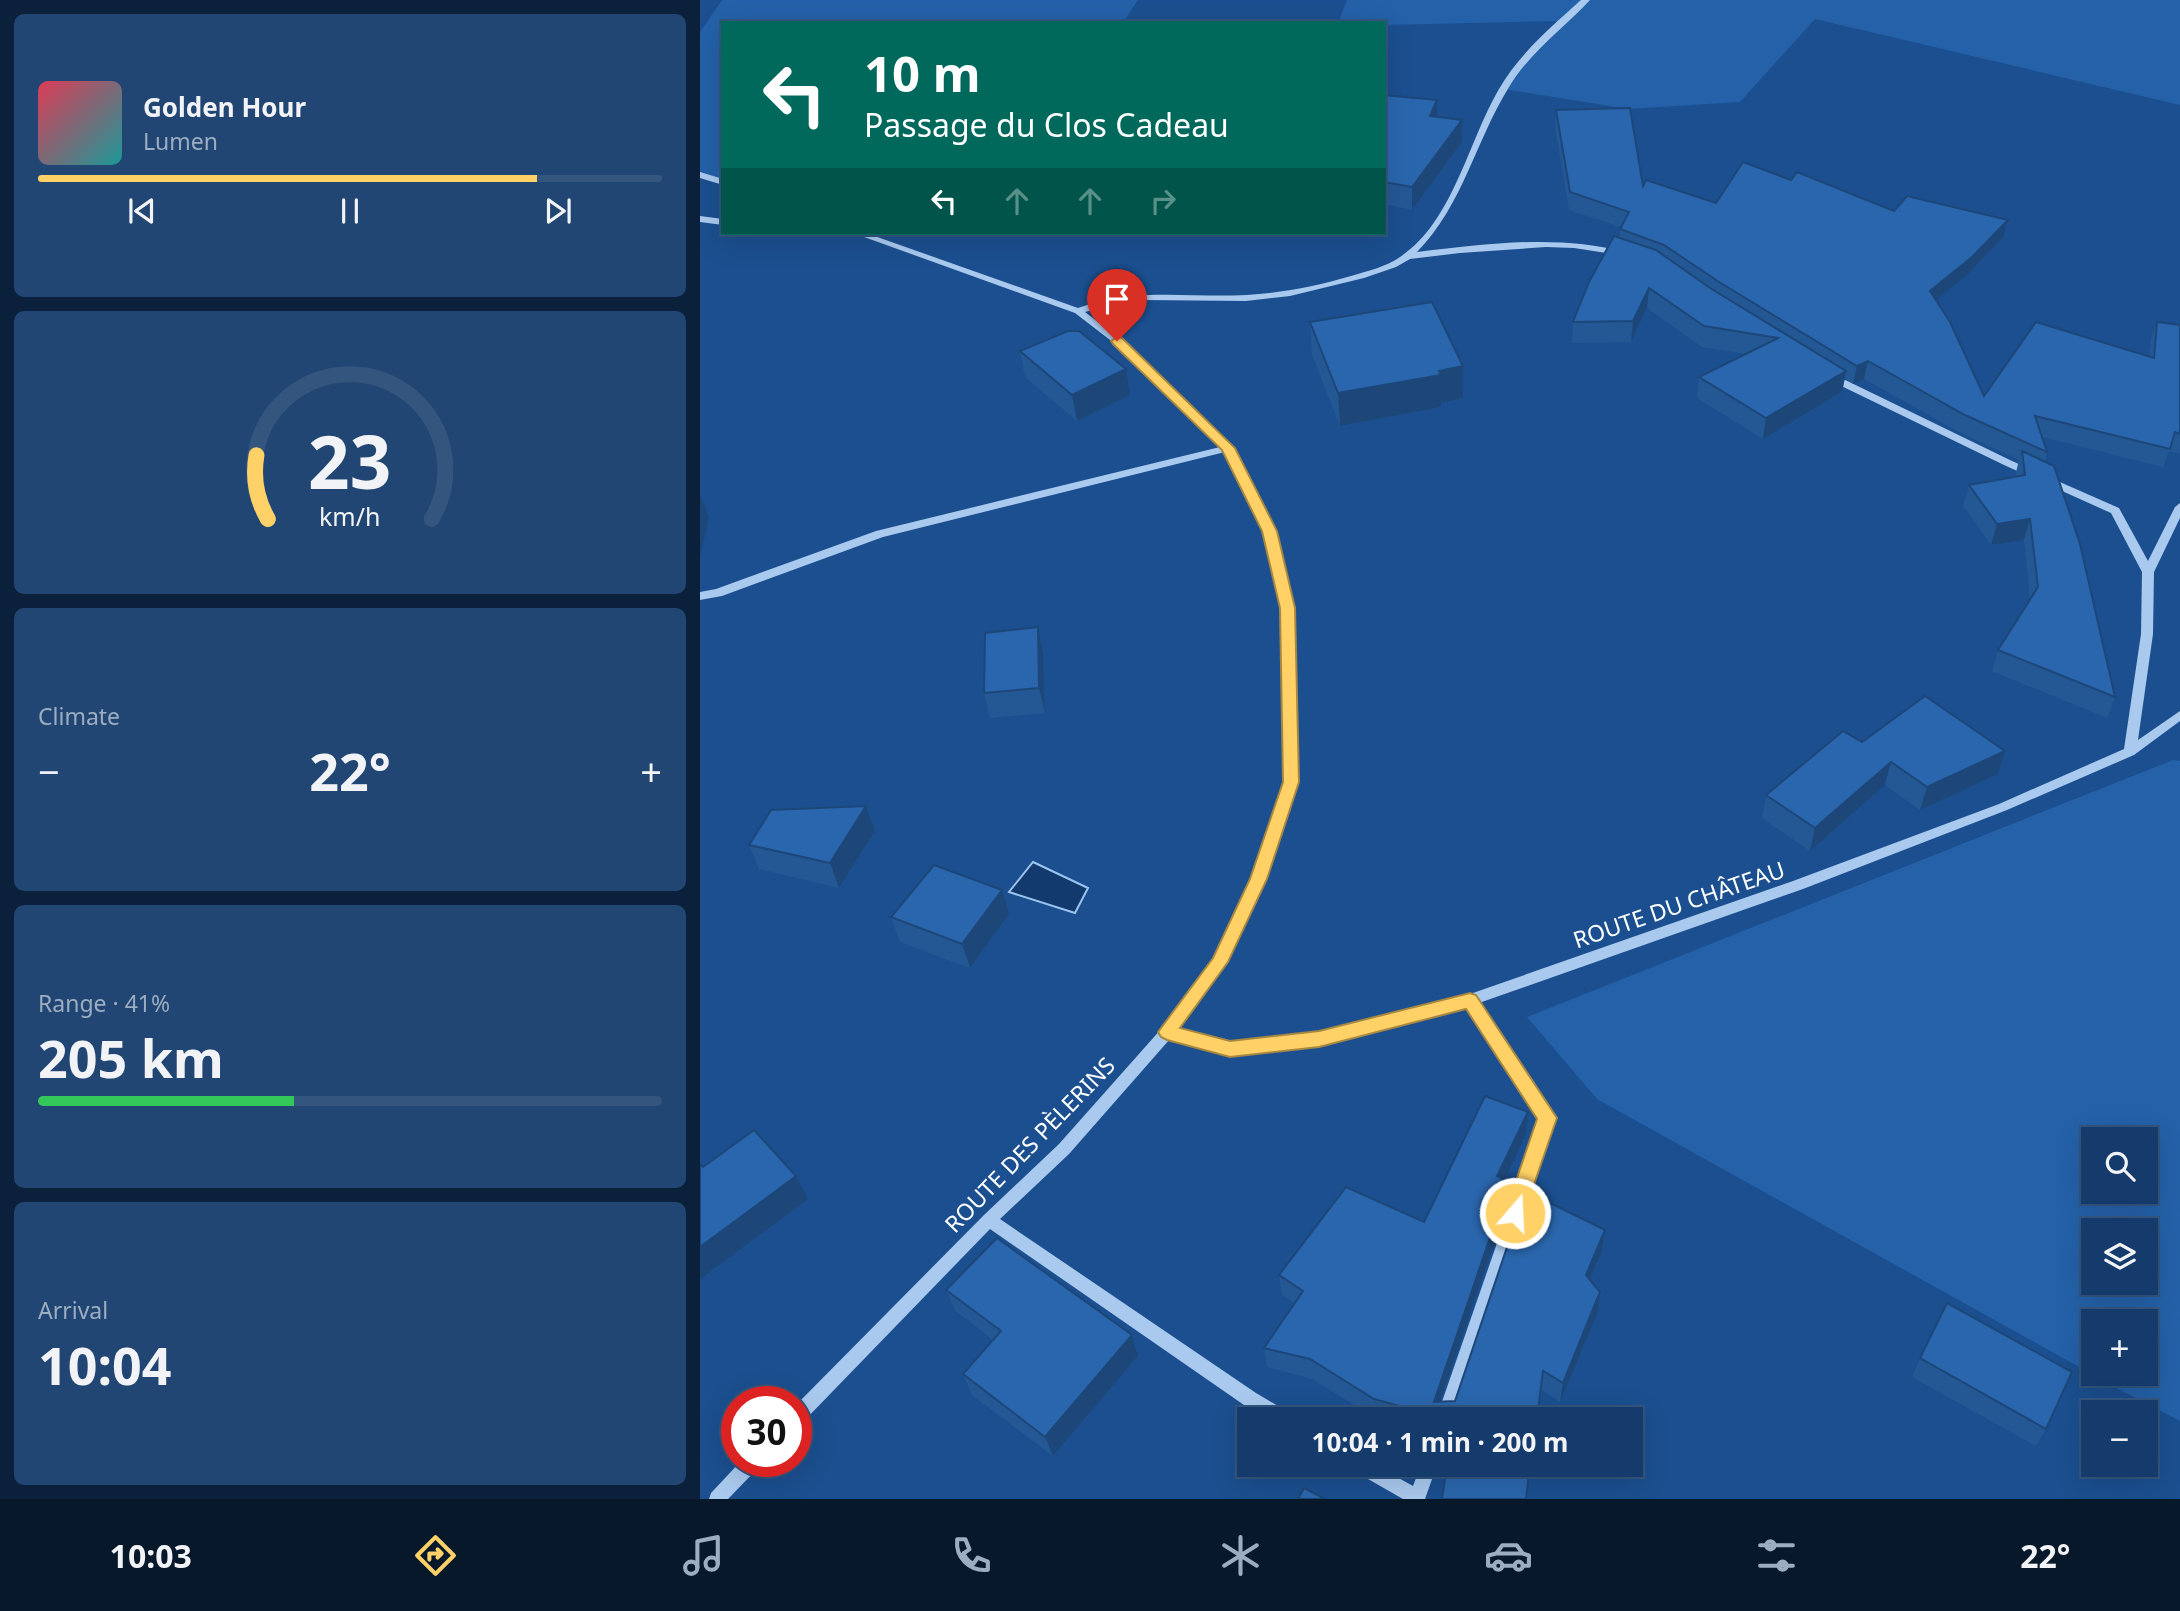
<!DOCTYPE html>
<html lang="en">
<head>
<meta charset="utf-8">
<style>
  body { margin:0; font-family:"Noto Sans",sans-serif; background:#214673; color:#f1f3f6; height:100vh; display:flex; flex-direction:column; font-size:26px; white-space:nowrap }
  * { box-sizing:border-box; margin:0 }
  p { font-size:23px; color:#9dadc1 }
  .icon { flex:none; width:38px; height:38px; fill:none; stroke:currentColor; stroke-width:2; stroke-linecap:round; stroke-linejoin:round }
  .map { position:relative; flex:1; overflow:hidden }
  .panel { display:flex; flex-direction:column; gap:14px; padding:14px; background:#0b203b; width:700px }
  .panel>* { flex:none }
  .top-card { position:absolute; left:21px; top:21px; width:665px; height:214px; border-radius:0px; box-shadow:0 7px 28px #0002,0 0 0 2px #33557e; background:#00695c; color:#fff; overflow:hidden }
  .buttons { position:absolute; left:1381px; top:1127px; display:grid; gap:14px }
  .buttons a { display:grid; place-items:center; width:77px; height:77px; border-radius:0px; background:#143b6b; box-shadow:0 7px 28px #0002,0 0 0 2px #33557e; font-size:35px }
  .speed { position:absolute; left:21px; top:1386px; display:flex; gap:14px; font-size:35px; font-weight:700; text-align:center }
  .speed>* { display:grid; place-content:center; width:91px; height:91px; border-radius:50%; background:#143b6b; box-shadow:0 7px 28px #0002,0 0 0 2px #33557e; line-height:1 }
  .speed .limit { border:10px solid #d22; background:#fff; color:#111 }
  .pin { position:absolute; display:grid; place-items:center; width:60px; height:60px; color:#fff; margin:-72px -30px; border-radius:50% 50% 50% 0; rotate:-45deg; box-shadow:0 0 7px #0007 }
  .pin .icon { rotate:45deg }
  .me { position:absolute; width:77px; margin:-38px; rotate:19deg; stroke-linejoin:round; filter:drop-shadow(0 0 5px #0008) }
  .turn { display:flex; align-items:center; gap:24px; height:147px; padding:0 28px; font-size:32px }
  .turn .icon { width:91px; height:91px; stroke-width:2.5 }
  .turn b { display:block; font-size:49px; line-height:60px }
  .lanes { display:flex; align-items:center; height:66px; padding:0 28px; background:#0003; justify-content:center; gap:35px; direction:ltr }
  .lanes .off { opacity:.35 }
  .big { font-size:52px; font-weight:700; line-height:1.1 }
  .panel .card { flex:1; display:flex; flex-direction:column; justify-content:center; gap:10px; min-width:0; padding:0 24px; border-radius:10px; background:#214673 }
  .panel .dial { align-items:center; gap:0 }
  .dial svg { height:182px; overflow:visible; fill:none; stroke:#33557e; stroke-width:7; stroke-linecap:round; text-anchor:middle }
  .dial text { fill:#f1f3f6; stroke:none }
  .song { display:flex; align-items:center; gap:21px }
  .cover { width:84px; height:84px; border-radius:10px; background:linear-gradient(135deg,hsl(350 70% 55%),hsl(180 70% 35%)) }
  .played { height:7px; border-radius:4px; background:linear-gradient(90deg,#ffd166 80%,#33557e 80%) }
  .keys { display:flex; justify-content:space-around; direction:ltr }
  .heat { display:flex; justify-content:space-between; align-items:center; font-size:38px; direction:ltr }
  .charge { height:10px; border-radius:5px; background:linear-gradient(90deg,#34c759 41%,#33557e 0) }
  .trip { position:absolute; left:537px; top:1407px; width:406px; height:70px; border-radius:0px; background:#143b6b; box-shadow:0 7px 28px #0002,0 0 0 2px #33557e; font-weight:700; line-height:70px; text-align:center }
  .tabs { display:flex; height:112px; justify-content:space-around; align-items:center; background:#08182b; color:#9dadc1 }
  .tabs .icon { width:49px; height:49px }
  .tabs .current { color:#ffd166 }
  .tabs b { font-size:32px; color:#f1f3f6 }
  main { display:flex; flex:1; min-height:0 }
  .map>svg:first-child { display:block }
  .green { fill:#2461a8; fill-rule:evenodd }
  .water { fill:#123a6d; stroke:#9cc4f0; stroke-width:2 }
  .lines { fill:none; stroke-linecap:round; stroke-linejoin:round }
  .minor { fill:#a9c9ee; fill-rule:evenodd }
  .wall { fill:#245895 }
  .shaded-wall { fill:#1d4779 }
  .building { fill:#2a66ad; stroke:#1d4779; stroke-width:2 }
  .route { fill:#ffd166; stroke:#a68842; stroke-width:2 }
  .labels { text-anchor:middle; stroke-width:7; stroke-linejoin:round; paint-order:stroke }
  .street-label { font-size:23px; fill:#fff; stroke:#1b4f8f }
</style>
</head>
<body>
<main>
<section class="panel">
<div class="card">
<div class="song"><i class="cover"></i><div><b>Golden Hour</b><p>Lumen</p></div></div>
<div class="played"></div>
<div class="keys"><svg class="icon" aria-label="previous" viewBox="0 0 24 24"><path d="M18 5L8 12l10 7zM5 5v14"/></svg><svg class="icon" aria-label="pause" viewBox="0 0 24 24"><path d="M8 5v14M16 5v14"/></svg><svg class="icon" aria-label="next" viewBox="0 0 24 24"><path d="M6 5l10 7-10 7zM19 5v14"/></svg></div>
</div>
<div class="card dial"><svg viewBox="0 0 100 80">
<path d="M14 69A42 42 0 1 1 86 69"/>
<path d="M14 69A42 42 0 0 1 9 41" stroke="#ffd166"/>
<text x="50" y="56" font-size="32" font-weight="700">23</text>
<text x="50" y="72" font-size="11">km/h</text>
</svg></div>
<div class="card"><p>Climate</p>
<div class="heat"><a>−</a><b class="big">22°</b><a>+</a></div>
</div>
<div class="card"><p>Range · 41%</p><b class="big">205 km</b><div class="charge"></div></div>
<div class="card"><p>Arrival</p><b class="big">10:04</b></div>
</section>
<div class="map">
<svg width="1480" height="1499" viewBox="0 0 1480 1499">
  <rect width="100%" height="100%" fill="#1b4f8f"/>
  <g class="green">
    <polygon points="22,0 438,0 423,23 23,23 23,182 0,175 0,32"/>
    <polygon points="647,0 1480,0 1480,105 1115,19 1040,102 928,109 803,89 861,21 684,25 638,23"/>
    <path d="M1473 760 1480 761V1421L1424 1392 897 1099 827 1017ZM1446 1139V1192H1393V1139ZM1446 1230V1283H1393V1230ZM1446 1321V1374H1393V1321Z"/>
  </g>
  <polygon class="water" points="333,862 388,888 375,913 309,892"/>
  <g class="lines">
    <g class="minor">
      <path d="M881 0H890C863 29 830 52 809 87 775 142 763 205 717 252 787 244 857 234 926 252V256L874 248 846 247 760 253 710 259 696 267 664 278 590 296 546 301 441 300 420 302 385 312 420 339 532 446 575 531 593 608 597 782 565 879 526 962 477 1029 530 1043 619 1033 770 994 1093 881 1299 804 1424 749 1441 634 1442 572 1411 513 1304 465 1127 379V375H1135L1312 461 1419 508 1448 561 1475 507 1480 503V518L1454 572 1453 634 1438 740 1480 711V721L1434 755 1307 810 1103 889 779 1003 854 1118 752 1419H736L840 1119 767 1007 619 1045 530 1055 470 1039 369 1154 300 1219 556 1393 590 1413 592 1419H569L544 1405 290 1229 102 1423 96 1425V1405L284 1215 359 1144 462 1028 514 959 551 879 585 782 581 608 565 531 525 452 183 537 22 596 0 600V592L16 589 176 531 520 447 414 343 375 313 153 233H166L378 308C437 287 486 298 546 295 582 293 617 286 651 276 667 271 686 267 700 257 753 222 768 142 799 89 819 54 851 27 881 0Z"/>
      <polygon points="0,172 23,179 23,185 0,178"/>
      <polygon points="0,216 23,219 23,225 0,222"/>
      <polygon points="41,1461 61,1461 59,1467 28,1499 9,1499 11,1493"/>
      <polygon points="652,1465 675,1465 713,1486 721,1465 737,1465 725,1499 703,1499 654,1471"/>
    </g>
  </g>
  <g class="wall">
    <polygon points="684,95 737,100 737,117 762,142 712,210 684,204"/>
    <polygon points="856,110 943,186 1016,203 1091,180 1194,211 1303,237 1268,274 1236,300 1284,396 1449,357 1451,339 1457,322 1480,325 1480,454 1469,451 1463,467 1342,437 1347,452 1345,461 1415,697 1407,718 1292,671 1298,650 1330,599 1324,540 1291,545 1263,506 1269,485 1316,477 1316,472 1319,460 1261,433 1164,379 1153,384 1145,378 1142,392 1063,439 997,398 999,377 1046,354 1002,347 947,308 931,342 872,343 873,322 919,238 921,227 869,210 855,127"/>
    <polygon points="610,322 763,366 763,398 741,403 741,407 640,426 612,355"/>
    <polygon points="320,351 430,395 377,421 325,377"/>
    <polygon points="338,627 343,652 345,713 290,718 284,693"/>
    <polygon points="1162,742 1305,751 1298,774 1220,810 1185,785 1110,851 1062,818 1066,795"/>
    <polygon points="166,806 175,831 139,888 59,869 49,845"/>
    <polygon points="309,914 270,968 200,942 191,917"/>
    <polygon points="828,1112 826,1134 804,1180 809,1182 808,1203 740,1401 755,1401 905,1230 902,1250 890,1280 900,1292 898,1312 860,1402 842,1390 838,1419 680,1419 675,1418 612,1379 567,1367 564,1348 594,1303 582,1295 579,1275 724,1222"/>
    <polygon points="246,1290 432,1335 438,1356 353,1456 272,1395 263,1374 293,1340 256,1311"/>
    <polygon points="1220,1358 1346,1429 1336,1446 1212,1377"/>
  </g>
  <g class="shaded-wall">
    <polygon points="737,100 737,122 730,116"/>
    <polygon points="762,120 762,142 712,210 712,187"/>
    <polygon points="1308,220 1303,237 1268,274 1226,309 1230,291"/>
    <polygon points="949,288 947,308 931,342 933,321"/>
    <polygon points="1168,361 1164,379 1153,384 1157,366"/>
    <polygon points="763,366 763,398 741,403 741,407 640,426 638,393"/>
    <polygon points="426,369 430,395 377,421 372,395"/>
    <polygon points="1146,371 1142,392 1063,439 1066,418"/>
    <polygon points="0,494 9,517 0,557"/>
    <polygon points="1330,519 1324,540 1291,545 1297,524"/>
    <polygon points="338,627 343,652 345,713 339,688"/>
    <polygon points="1305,751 1298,774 1220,810 1227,787"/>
    <polygon points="1191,762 1185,785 1110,851 1115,828"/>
    <polygon points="166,806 175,831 139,888 130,863"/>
    <polygon points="302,890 309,914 270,968 262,944"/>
    <polygon points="828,1112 826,1134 796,1198 797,1176"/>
    <polygon points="96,1176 108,1199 0,1279 0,1247"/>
    <polygon points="809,1182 808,1203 735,1416 734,1402"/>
    <polygon points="905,1230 902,1250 884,1295 886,1275"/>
    <polygon points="900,1292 898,1312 860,1402 863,1383"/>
    <polygon points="432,1335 438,1356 353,1456 345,1437"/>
  </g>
  <g class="building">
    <polygon points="684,95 737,100 730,116 762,120 712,187 684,182"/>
    <polygon points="930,108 943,186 946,180 1016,203 1043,162 1091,180 1097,172 1194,211 1207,196 1308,220 1272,257 1230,291 1250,322 1284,396 1336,322 1454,358 1457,322 1480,325 1480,434 1475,432 1470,449 1335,416 1347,452 1265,415 1168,361 1157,366 1019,282 964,245 920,229 929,212 870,192 856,110"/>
    <polygon points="914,236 956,250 1010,288 1146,371 1066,418 999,377 1078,338 1004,326 949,288 933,321 873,322 889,282"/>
    <polygon points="732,302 763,366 739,371 741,375 638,393 610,322"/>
    <polygon points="368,331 379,331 426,369 372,395 320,351"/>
    <polygon points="1322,451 1354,466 1380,544 1415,697 1298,650 1338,587 1330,519 1297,524 1269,485 1325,475"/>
    <polygon points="338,627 339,688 284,693 285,633"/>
    <polygon points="1225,696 1305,751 1227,787 1191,762 1115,828 1066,795 1143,731 1162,742"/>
    <polygon points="166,806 130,863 49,845 71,810"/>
    <polygon points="234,865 302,890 262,944 191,917"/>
    <polygon points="785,1096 828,1112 797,1176 809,1182 734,1402 755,1401 826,1191 905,1230 886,1275 900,1292 863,1383 843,1371 837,1419 746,1419 674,1399 610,1359 564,1348 603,1291 579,1275 646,1187 724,1222"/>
    <polygon points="54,1130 96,1176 0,1247 0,1164 3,1167"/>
    <polygon points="297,1238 432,1335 345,1437 263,1374 301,1331 246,1290"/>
    <polygon points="1247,1303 1372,1372 1346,1429 1220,1358"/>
    <polygon points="747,1465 830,1465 826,1499 742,1499"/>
    <polygon points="604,1488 625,1499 598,1499"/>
  </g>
  <polygon class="route" points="417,337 422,338 535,448 577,531 595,608 599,782 567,879 528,962 480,1028 530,1041 619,1031 770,993 776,995 857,1118 822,1219 815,1222 808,1219 805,1213 837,1119 766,1009 619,1047 530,1057 467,1040 461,1037 458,1032 513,958 550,879 583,782 580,608 562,531 522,450 413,344 411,341"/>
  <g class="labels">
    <g class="street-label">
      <text transform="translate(979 905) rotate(-19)" y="8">ROUTE DU CHÂTEAU</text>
      <text transform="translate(330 1145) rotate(-46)" y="8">ROUTE DES PÈLERINS</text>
    </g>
  </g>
</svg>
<div class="buttons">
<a><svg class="icon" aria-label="search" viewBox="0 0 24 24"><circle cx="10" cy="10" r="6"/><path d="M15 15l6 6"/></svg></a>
<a><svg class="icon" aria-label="layers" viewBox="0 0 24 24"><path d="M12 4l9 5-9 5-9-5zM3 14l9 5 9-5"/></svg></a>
<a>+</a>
<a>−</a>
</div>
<div class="speed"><div class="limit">30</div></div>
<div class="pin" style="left:417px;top:341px;background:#d93025"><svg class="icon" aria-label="arrive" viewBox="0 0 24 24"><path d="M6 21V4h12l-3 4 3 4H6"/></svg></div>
<svg class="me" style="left:815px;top:1213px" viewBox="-20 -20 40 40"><circle r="17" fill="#ffd166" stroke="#fff" stroke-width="3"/><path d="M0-11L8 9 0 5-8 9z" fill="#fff"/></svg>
<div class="trip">10:04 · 1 min · 200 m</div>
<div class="top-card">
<div class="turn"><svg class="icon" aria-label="left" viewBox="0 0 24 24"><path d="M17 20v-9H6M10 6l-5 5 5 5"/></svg><div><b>10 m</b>Passage du Clos Cadeau</div></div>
<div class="lanes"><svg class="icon" aria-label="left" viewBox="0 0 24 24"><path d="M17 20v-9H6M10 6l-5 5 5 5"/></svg><svg class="icon off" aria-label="ahead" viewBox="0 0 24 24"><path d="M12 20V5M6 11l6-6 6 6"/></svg><svg class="icon off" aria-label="ahead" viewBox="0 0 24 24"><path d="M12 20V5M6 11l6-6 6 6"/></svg><svg class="icon off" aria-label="right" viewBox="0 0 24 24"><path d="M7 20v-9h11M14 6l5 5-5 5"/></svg></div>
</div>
</div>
</main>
<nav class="tabs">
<b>10:03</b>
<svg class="icon current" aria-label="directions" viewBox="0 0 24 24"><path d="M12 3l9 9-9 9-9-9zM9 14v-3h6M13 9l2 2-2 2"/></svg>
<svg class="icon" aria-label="music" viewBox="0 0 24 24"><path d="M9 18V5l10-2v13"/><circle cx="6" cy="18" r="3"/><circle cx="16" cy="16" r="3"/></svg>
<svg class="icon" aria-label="phone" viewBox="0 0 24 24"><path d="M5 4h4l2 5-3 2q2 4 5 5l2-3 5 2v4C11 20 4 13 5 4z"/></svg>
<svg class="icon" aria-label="climate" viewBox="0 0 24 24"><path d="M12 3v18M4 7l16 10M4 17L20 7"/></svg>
<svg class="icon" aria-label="car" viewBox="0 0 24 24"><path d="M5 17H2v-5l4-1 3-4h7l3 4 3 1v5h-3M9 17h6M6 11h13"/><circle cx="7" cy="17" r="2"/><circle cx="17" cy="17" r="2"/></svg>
<svg class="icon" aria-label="filters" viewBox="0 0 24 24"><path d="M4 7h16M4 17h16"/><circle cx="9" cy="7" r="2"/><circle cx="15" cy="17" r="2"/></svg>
<b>22°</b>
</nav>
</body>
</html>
